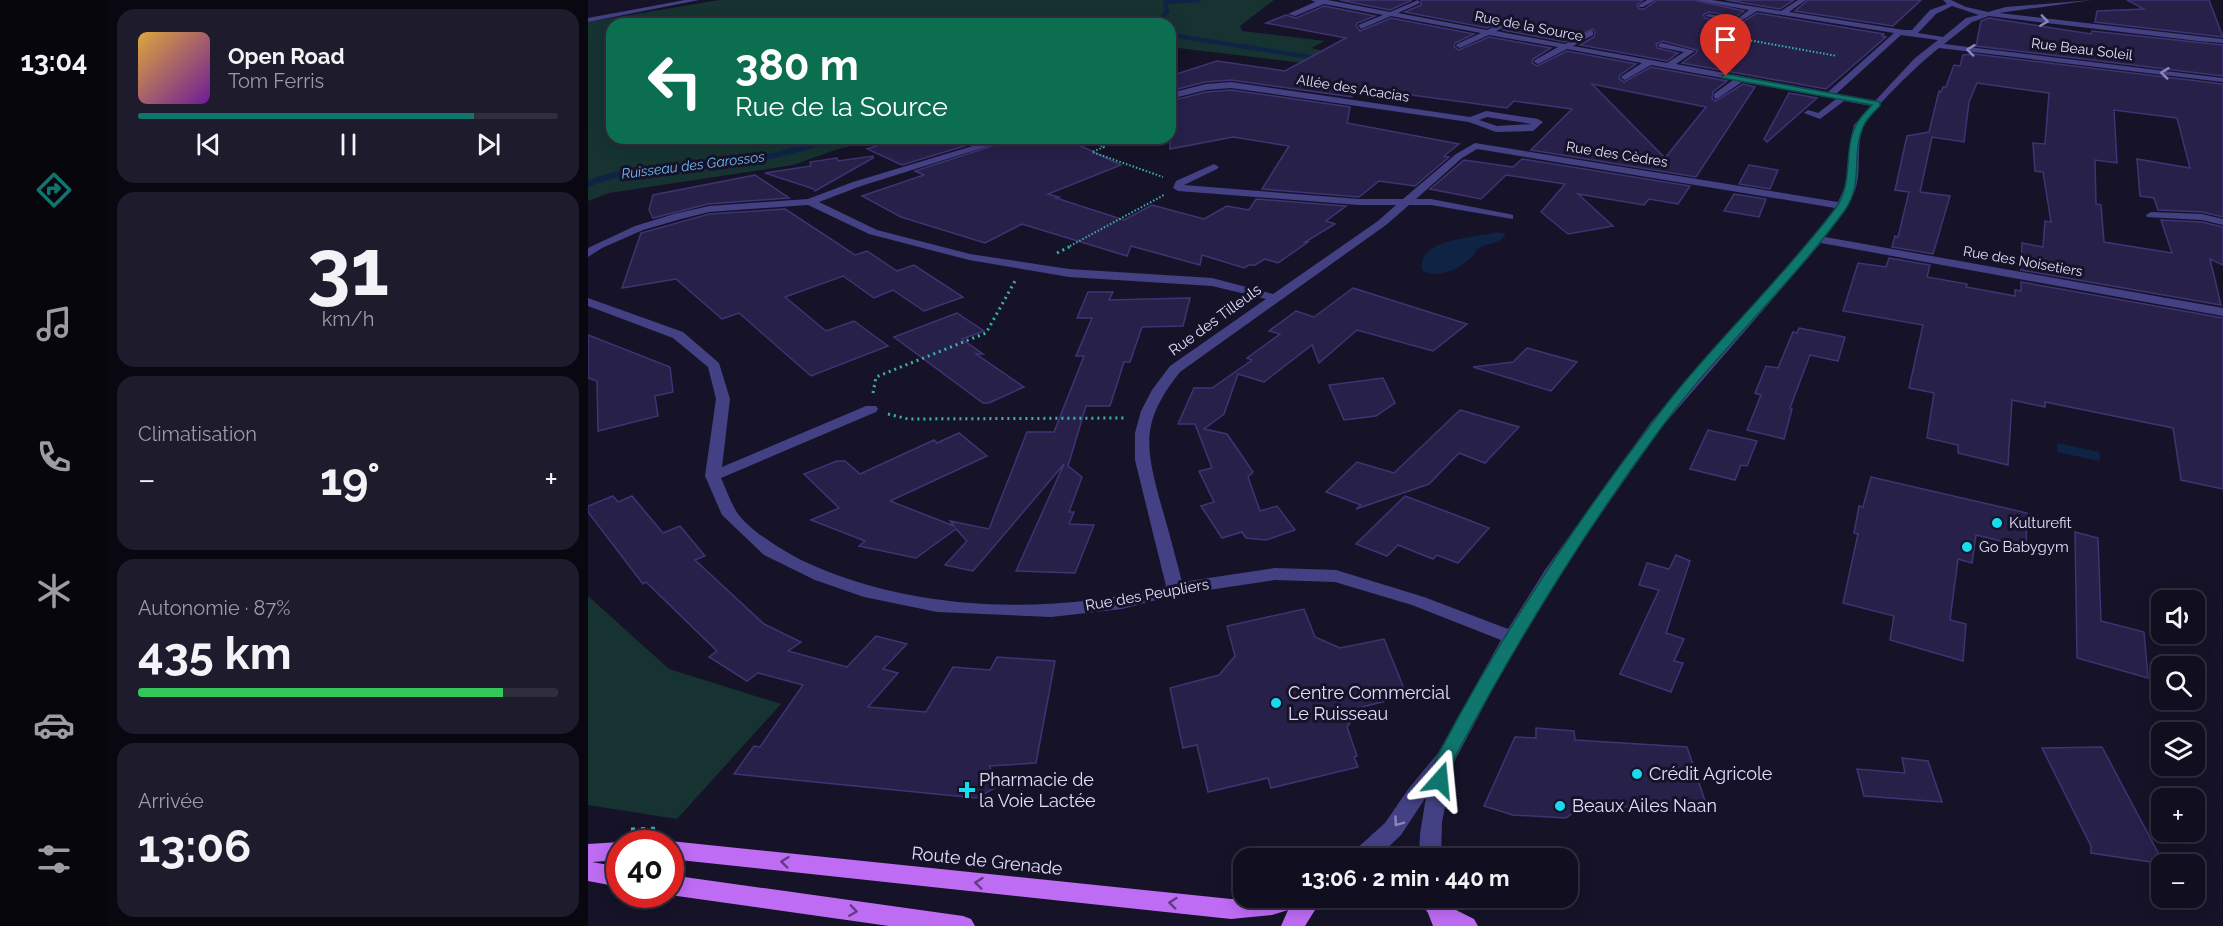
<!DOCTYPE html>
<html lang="fr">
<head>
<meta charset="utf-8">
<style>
  body { margin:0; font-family:Raleway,sans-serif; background:#1e1c2c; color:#f1f3f6; height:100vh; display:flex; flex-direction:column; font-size:22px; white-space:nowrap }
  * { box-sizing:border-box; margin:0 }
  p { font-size:20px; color:#9c9ca4 }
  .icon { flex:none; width:33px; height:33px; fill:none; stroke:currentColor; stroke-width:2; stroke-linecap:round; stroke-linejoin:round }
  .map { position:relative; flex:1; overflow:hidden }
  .drawer { display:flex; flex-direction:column; gap:9px; padding:9px; background:#090811; width:480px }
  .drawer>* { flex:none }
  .guide { position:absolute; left:18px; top:18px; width:570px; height:126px; border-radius:18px; box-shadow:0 3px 15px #0003,0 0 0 2px #302e3d; background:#0b6e4f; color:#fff; overflow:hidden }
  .controls { position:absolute; left:1563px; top:590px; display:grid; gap:12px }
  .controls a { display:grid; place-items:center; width:54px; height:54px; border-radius:12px; background:#100e1f; box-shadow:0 3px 15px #0003,0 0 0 2px #302e3d; font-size:30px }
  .speed { position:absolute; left:18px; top:830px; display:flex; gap:12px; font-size:30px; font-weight:700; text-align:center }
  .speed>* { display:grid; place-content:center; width:78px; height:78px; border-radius:50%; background:#100e1f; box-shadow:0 3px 15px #0003,0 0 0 2px #302e3d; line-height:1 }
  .speed .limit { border:9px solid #d22; background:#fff; color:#111 }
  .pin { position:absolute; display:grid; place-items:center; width:51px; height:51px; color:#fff; margin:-62px -26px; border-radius:50% 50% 50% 0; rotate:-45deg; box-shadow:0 0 6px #0007 }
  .pin .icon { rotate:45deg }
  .me { position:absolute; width:66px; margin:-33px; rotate:18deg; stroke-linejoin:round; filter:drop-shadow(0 0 4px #0008) }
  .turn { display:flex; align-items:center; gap:21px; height:126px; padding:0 30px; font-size:27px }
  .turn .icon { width:78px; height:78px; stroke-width:2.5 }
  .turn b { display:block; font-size:42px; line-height:51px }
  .big { font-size:45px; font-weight:700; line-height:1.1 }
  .drawer .widget { flex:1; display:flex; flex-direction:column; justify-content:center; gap:9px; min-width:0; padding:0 21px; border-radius:18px; background:#1e1c2c }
  .drawer .dial { align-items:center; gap:0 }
  .dial b { font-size:78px; line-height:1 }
  .song { display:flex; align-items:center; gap:18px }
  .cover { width:72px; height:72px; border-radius:9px; background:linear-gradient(135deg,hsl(40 70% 55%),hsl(280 70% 35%)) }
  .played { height:6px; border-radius:3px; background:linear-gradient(90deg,#0f766e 80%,#302e3d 80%) }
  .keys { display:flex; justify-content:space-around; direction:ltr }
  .heat { display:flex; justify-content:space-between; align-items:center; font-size:33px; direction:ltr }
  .charge { height:9px; border-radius:4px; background:linear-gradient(90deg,#34c759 87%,#302e3d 0) }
  .trip { position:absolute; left:645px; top:848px; width:345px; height:60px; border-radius:18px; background:#100e1f; box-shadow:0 3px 15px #0003,0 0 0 2px #302e3d; font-weight:700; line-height:60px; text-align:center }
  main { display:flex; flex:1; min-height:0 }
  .tabs { display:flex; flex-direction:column; width:108px; justify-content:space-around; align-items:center; background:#06060c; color:#9c9ca4 }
  .tabs .icon { width:42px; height:42px }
  .tabs .current { color:#0f766e }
  .tabs b { font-size:27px; color:#f1f3f6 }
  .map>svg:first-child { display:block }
  .green { fill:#163331 }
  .water { fill:#0f2445 }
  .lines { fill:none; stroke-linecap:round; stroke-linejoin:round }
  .stream-far1 { stroke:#0f2445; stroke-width:4.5 }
  .stream { stroke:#0f2445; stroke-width:6 }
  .building { fill:#272049; stroke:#3f3473; stroke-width:1.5; fill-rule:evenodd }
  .path-far2 { stroke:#3ab4ab; stroke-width:2; stroke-dasharray:1.5 2; stroke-linecap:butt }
  .path-far1 { stroke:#3ab4ab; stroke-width:3; stroke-dasharray:2 4; stroke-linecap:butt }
  .path { stroke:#3ab4ab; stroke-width:5; stroke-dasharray:4 6; stroke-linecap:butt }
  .minor { fill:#434184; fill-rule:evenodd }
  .major { fill:#bf6cf5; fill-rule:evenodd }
  .oneway { stroke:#8a87ba }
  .oneway2 { stroke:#623b85 }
  .route { fill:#0f766e; stroke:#0a4d48; stroke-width:1.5 }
  .poi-dot { fill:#17dcef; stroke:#161329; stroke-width:2 }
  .labels { text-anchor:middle; stroke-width:6; stroke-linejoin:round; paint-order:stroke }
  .far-street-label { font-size:14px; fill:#e0ddfd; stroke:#161329 }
  .far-water-label { font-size:14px; font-style:italic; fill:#72bbf5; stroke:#161329 }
  .street-label { font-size:15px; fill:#e0ddfd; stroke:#161329 }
  .poi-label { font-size:15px; fill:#e0ddfd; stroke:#161329; text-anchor:start }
  .near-poi-label { font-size:18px; fill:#e0ddfd; stroke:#161329; text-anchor:start }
  .near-street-label { font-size:18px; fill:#e0ddfd; stroke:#161329 }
</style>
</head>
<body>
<main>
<nav class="tabs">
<b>13:04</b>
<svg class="icon current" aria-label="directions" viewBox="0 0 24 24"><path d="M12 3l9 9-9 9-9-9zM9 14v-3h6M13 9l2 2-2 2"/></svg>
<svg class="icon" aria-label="music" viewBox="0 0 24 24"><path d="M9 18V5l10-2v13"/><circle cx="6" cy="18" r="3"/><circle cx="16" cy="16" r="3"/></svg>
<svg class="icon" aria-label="phone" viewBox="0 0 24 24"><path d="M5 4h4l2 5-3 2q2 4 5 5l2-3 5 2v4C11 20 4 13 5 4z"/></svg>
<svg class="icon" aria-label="climate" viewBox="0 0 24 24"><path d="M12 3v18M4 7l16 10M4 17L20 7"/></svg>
<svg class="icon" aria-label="car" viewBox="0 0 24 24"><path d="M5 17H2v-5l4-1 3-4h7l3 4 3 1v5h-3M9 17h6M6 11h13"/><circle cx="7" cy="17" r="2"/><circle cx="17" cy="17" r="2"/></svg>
<svg class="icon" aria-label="filters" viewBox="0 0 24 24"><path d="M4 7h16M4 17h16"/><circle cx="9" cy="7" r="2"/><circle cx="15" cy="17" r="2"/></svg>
</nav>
<section class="drawer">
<div class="widget">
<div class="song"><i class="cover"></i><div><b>Open Road</b><p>Tom Ferris</p></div></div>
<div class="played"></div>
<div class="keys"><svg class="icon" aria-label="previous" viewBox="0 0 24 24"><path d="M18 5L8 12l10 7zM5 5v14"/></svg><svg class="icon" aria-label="pause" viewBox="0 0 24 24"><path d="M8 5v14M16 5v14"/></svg><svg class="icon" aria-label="next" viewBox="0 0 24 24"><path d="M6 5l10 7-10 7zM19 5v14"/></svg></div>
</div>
<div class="widget dial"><b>31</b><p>km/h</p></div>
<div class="widget"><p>Climatisation</p>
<div class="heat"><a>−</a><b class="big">19°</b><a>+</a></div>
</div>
<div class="widget"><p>Autonomie · 87%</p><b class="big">435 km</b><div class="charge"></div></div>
<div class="widget"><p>Arrivée</p><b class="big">13:06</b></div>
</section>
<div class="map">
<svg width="1635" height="926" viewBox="0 0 1635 926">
  <rect width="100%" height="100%" fill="#161329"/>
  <g class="green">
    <polygon points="131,0 686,0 652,26 654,31 737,41 723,48 874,82 582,47 582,24 24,24 24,138 294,138 247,150 205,165 21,193 0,201 0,22"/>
    <polygon points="0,596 81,669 193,704 89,819 0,805"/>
  </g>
  <g class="water">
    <path d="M909 232 918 234C912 244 903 242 893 247 888 249 887 254 883 258 871 269 849 280 834 270 828 238 889 238 909 232Z"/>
    <polygon points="1469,443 1511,452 1512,461 1469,452"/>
  </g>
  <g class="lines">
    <g class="stream-far1">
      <polyline points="569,24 579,12 577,2 610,0"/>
      <polyline points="582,35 735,59"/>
    </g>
    <path class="stream" d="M0 184C34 168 69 172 105 168 153 164 200 154 246 138"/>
  </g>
  <g class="building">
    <polygon points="752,0 824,0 802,10"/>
    <polygon points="833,0 1055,0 1049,5 1051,9 1056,9 1069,0 1106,0 1156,11 1148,17 1121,12 1115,15 1117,18 1150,25 1169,13 1296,34 1294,36 1298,37 1238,89 1094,63 1108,53 1109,50 1075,41 1068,44 1069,48 1090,53 1079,61 992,45 1006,37 1007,31 1005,29 977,42 915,30 930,23 926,16 899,28 817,12 833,5"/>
    <polygon points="1138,0 1206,0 1192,9"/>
    <polygon points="1220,0 1333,0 1305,26 1207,11"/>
    <polygon points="1539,0 1621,0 1635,37 1507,22 1509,11 1556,9"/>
    <path d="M736 6 787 16 769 23 768 26 772 31 803 18 886 34 867 43 866 47 871 50 901 37 963 48 945 59 944 63 949 66 979 51 1048 64 1032 75 1031 79 1036 82 1063 67 1139 81 1125 92 1124 99 1128 101 1155 84 1167 87 1108 177 943 150 984 109 926 101 919 108 765 87 764 97 643 80 617 82 582 91V76L629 61 697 71 758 38 678 23 698 15 708 18ZM1004 84 1118 107 1077 158Z"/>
    <polygon points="1401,18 1503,34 1504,31 1635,45 1635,76 1388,46 1393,21"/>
    <polygon points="1386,54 1635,84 1635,217 1614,212 1570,210 1566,198 1552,196 1549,159 1602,168 1589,118 1526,110 1529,163 1507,160 1508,204 1513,205 1516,242 1584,253 1573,220 1614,222 1635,227 1635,265 1622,259 1633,305 1433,270 1434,243 1455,247 1457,221 1463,222 1455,172 1447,171 1445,143 1457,144 1461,93 1389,83 1381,102 1376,142 1344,137 1332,192 1362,196 1345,254 1304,247 1307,236 1310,237 1321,192 1307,190 1319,136 1341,132 1351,91 1353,92 1355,87 1358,87 1366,65 1372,66 1375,55"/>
    <polygon points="643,90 762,107 759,123 871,144 856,156 861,157 827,186 791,181 771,197 674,189 701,146 645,137 582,149 582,101 618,92"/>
    <polygon points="1201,93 1229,98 1179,142 1176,139"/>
    <polygon points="315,138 403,138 314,165 279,149"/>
    <polygon points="428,138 476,138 533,165 460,194 471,197 468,198 536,220 564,205 616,219 639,206 661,210 668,199 758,206 738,221 747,224 717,242 720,242 690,263 677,259 667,265 661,265 656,268 614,255 612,265 543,246 539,256 434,224 397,243 313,217 274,196 336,175 327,171"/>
    <polygon points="285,156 285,158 227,191 226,189 177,173 223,166 222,162 249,158 250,161"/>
    <polygon points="934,159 1102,186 1090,204 1061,199 1056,205 990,194 1025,226 980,234 953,212 977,184 918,175 893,199 842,189 876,160 925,167"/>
    <polygon points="1161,165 1190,170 1182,189 1151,184"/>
    <polygon points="167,175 201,198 120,204 65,218 61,210 65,195"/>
    <polygon points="1146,194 1178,199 1171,217 1136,211"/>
    <polygon points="197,209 267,255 279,251 309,271 326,265 375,297 336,311 305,290 286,298 255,276 197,297 238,331 266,321 300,346 223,376 151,313 134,319 88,279 34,288 53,233 121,214"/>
    <polygon points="1301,258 1342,265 1339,277 1379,284 1378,287 1427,296 1427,290 1433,291 1433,282 1635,318 1635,489 1593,480 1585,428 1457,402 1457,407 1424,400 1420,465 1370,453 1370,445 1339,438 1346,393 1321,388 1335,325 1255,311 1270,263 1298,267"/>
    <polygon points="765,288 879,324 845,351 769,330 731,363 724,345 676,382 650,374 636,414 616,429 639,434 665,472 660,477 672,511 689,506 707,530 678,540 658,538 654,532 634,538 613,506 626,502 611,471 624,468 607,424 590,424 606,388 624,388 664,360 659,358 692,334 681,331 708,311 726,317"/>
    <polygon points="500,292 525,292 521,300 602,298 595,326 554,327 542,362 536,362 522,406 498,406 480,466 494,477 481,512 486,512 481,524 506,525 487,573 428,571 476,464 385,571 357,565 379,541 368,529 328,558 271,546 277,541 223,520 251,508 216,474 249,461 257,461 272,474 346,440 349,443 371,433 399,456 302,501 366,526 362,521 401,529 439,432 466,432 496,356 488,356 504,318 489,318"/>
    <polygon points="369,313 396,331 374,339 395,354 388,354 436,387 401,403 395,403 306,337"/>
    <polygon points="1211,328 1257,337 1250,361 1222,355 1202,408 1204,409 1196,439 1159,430 1173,395 1167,393 1178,366 1190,368 1205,332 1209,333"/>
    <polygon points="0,335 82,367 85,392 67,396 70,416 10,431 9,381 0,378"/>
    <polygon points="939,348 989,362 963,391 885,367 925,362"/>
    <polygon points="795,378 807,403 788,416 756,420 741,385"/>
    <polygon points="872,410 931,427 897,463 871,453 841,484 768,509 773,505 738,492 769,462 806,473"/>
    <polygon points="1120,430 1169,441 1159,466 1153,465 1147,480 1102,469"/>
    <polygon points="1283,477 1439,513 1438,547 1388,535 1384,563 1370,559 1362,620 1378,624 1375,661 1302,640 1306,616 1255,603 1270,534 1266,533 1271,506 1275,507"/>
    <polygon points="25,496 30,502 44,496 75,533 92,526 117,556 107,560 176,624 213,642 200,651 259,667 288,636 319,644 295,669 310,673 280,707 338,712 365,667 402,670 409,657 467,661 448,763 401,766 413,785 388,798 146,774 166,746 172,747 215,685 170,673 159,681 121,657 129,651 58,582 55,584 0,512 0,506"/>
    <polygon points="817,496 878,519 901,528 870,563 849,555 845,559 810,545 799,556 768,544"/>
    <polygon points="1487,532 1510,538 1513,621 1556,632 1560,678 1489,658"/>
    <polygon points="1088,555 1102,561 1078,633 1096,639 1086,661 1095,663 1083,692 1032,674 1071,590 1051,585 1059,563 1081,569"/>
    <polygon points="716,609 727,637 752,648 796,639 819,696 774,707 759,727 769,756 766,757 770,767 683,788 680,778 620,792 609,745 595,748 582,688 631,675 647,656 639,626"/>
    <polygon points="948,728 986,731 987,740 1099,747 1121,813 997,804 978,818 925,815 896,806 927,737 948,738"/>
    <polygon points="1514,747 1576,864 1503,853 1503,846 1454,748"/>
    <polygon points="1314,758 1340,761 1354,802 1276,796 1269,769 1317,773"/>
  </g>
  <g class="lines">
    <g class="path-far2">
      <polyline points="1149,38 1249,56"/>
      <polyline points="497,138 516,147 504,152 575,177"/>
      <polyline points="482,246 576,195"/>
    </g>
    <g class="path-far1">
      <polyline points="469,253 485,245"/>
      <polyline points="285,393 288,377 398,333 427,281"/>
      <polyline points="300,414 320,419 538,418"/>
    </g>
    <polyline class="path" points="43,830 71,829"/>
    <g class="minor">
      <polygon points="97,0 111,0 0,22 0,18"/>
      <path d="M723 0H740L802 12 830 0 832 3 810 13 899 30 925 18 928 22 908 31 977 44 1002 31H1005V35L985 46 1079 63 1096 52 1071 47 1070 45 1074 43 1107 51 1088 64 1240 92 1306 33 1169 11 1150 23 1117 16 1121 14 1149 19 1161 10 1108 0H1124L1193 11 1210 0H1218L1201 12 1316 30H1324L1342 10 1359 4 1355 0H1363L1378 7 1400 12 1418 7 1504 0 1411 13 1635 39V43L1610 41 1401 16 1384 22 1356 44 1635 78V82L1351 48C1335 60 1282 110 1275 127 1269 143 1272 161 1270 177 1268 199 1250 220 1237 237L1635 308V316L1233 243 1073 428 969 577 932 638 866 762 854 822 853 858H831L832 834 838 797 813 835 789 858H763L766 851 797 823 821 788 850 753 913 640 824 605 747 582 687 580 587 595 534 609 463 617 349 612 276 597 227 580 176 555 134 515 117 476 128 399 120 367 85 338 0 306V298L95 332 131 363 142 399 134 467 278 406H288L290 409 288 412 133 478C138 489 142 501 148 511 160 530 194 550 213 560 322 612 462 616 578 586L547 460V433L553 411 564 390 582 366 678 299 624 286 481 277 381 260 281 234 220 205 121 212 93 219 55 230 14 248 0 257V248L47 226 86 214 121 206 220 199 265 182 411 138H426L273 186 231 202 289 230 382 254 481 269 624 278 685 294 790 221 808 205H771L590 191 585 188 588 181 626 164 631 167 629 169 596 185 771 199H815L868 154 887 143 1250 202 1260 180 1262 141 1266 125 1283 106 1256 101 1232 119 1216 113 1220 110 1230 113 1248 99 1154 82 1129 99 1126 98V94L1145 80 1063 65 1037 80 1033 78 1034 76 1054 63 979 49 950 64 946 62 947 60 970 47 901 35 872 48 868 46 869 44 893 33 803 16 773 29 770 25 795 15 736 4 707 16 700 14 727 2ZM1364 6 1391 15 1378 18 1355 37 1330 33 1348 14ZM1313 35 1350 40 1327 58 1287 101 1248 94ZM889 149 1247 208 1226 237 1063 422 957 570 920 629 836 597 748 570 687 568 594 582C587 555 580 528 572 501 557 445 553 421 592 372L798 225 821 205H843L925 219V215L921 214 843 199H828L874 158Z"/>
      <polygon points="1059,0 1067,0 1055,7 1051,7 1051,5"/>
      <path d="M643 82 882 117 898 111 950 119 955 122 945 131 908 132 881 122 643 88 618 90 582 99V93L618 84ZM899 117 944 124 909 126 891 120Z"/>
      <polygon points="1563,212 1614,214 1635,219 1635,225 1614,220 1559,217 1558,215"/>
    </g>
    <g class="major">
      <polygon points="82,841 643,899 735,897 717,926 693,926 700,910 684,915 643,919 82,859 82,843 76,843"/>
      <polygon points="32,842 36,843 32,843 32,860 4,862 32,867 32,887 0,881 0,844"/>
      <polygon points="82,875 375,916 383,919 387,926 301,926 82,895 80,894 82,894"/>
      <polygon points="829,897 854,897 860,906 886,919 890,926 845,926 840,913"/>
    </g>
  </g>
  <defs><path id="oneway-chevron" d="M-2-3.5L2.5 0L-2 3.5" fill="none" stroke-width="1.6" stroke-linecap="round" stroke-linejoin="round" transform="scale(1.5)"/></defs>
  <g class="oneway">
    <use href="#oneway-chevron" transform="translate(1456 21) rotate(8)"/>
    <use href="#oneway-chevron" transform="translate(1383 50) rotate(-173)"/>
    <use href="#oneway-chevron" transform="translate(1577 73) rotate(-173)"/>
    <use href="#oneway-chevron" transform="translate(810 822) rotate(126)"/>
  </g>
  <g class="oneway2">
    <use href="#oneway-chevron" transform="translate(197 862) rotate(-174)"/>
    <use href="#oneway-chevron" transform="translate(391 883) rotate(-174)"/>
    <use href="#oneway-chevron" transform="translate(585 903) rotate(-174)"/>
    <use href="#oneway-chevron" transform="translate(265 911) rotate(8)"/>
  </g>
  <path class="route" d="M1138 74 1292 102V106C1286 112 1278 119 1275 127 1263 154 1276 183 1257 210 1201 287 1129 352 1073 428 995 533 929 641 868 755 863 765 864 776 859 785L852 787 846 785 843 780 848 759C910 640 983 529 1064 423 1120 348 1190 284 1247 209 1266 184 1255 154 1267 127 1270 119 1278 112 1284 105L1135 78 1134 76Z"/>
  <g class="poi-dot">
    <circle cx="1409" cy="523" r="6"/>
    <circle cx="1379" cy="547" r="6"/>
    <circle cx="688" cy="703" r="6"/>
    <circle cx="1049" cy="774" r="6"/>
    <path d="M376 781h6v6h6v6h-6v6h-6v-6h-6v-6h6z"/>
    <circle cx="972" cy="806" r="6"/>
  </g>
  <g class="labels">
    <g class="far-street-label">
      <text transform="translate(941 26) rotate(11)" y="5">Rue de la Source</text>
      <text transform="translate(1494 49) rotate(7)" y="5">Rue Beau Soleil</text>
      <text transform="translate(765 88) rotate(9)" y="5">Allée des Acacias</text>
      <text transform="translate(1029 154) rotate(9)" y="5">Rue des Cèdres</text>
      <text transform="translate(1435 261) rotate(10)" y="5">Rue des Noisetiers</text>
    </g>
    <g class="far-water-label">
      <text transform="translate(105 165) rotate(-7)" y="5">Ruisseau des Garossos</text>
    </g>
    <g class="street-label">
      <text transform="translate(627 320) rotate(-36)" y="5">Rue des Tilleuls</text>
      <text transform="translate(559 595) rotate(-10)" y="5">Rue des Peupliers</text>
    </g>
    <g class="poi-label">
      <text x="1421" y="528">Kulturefit</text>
      <text x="1391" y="552">Go Babygym</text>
    </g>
    <g class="near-poi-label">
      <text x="700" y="699">Centre Commercial<tspan x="700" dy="21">Le Ruisseau</tspan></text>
      <text x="1061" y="780">Crédit Agricole</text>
      <text x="391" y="786">Pharmacie de<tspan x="391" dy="21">la Voie Lactée</tspan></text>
      <text x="984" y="812">Beaux Ailes Naan</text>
    </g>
    <g class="near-street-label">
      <text transform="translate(399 861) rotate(6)" y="6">Route de Grenade</text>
    </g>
  </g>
</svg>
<div class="controls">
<a><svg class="icon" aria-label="sound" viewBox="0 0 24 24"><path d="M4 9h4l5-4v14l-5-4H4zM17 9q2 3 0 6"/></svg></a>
<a><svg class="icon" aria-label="search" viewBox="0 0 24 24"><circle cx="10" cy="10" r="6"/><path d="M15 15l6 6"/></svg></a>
<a><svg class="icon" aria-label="layers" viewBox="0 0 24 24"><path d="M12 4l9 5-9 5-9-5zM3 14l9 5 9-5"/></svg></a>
<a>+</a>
<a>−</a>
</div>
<div class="speed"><div class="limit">40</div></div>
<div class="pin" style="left:1138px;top:76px;background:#d93025"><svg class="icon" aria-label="arrive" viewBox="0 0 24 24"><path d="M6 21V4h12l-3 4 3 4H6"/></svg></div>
<svg class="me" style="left:852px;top:780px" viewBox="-20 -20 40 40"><path d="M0-17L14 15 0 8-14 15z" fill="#0f766e" stroke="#fff" stroke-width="4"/></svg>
<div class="trip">13:06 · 2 min · 440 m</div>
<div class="guide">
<div class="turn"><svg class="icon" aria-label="left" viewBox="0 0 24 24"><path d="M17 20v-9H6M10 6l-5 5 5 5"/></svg><div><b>380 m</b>Rue de la Source</div></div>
</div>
</div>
</main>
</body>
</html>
